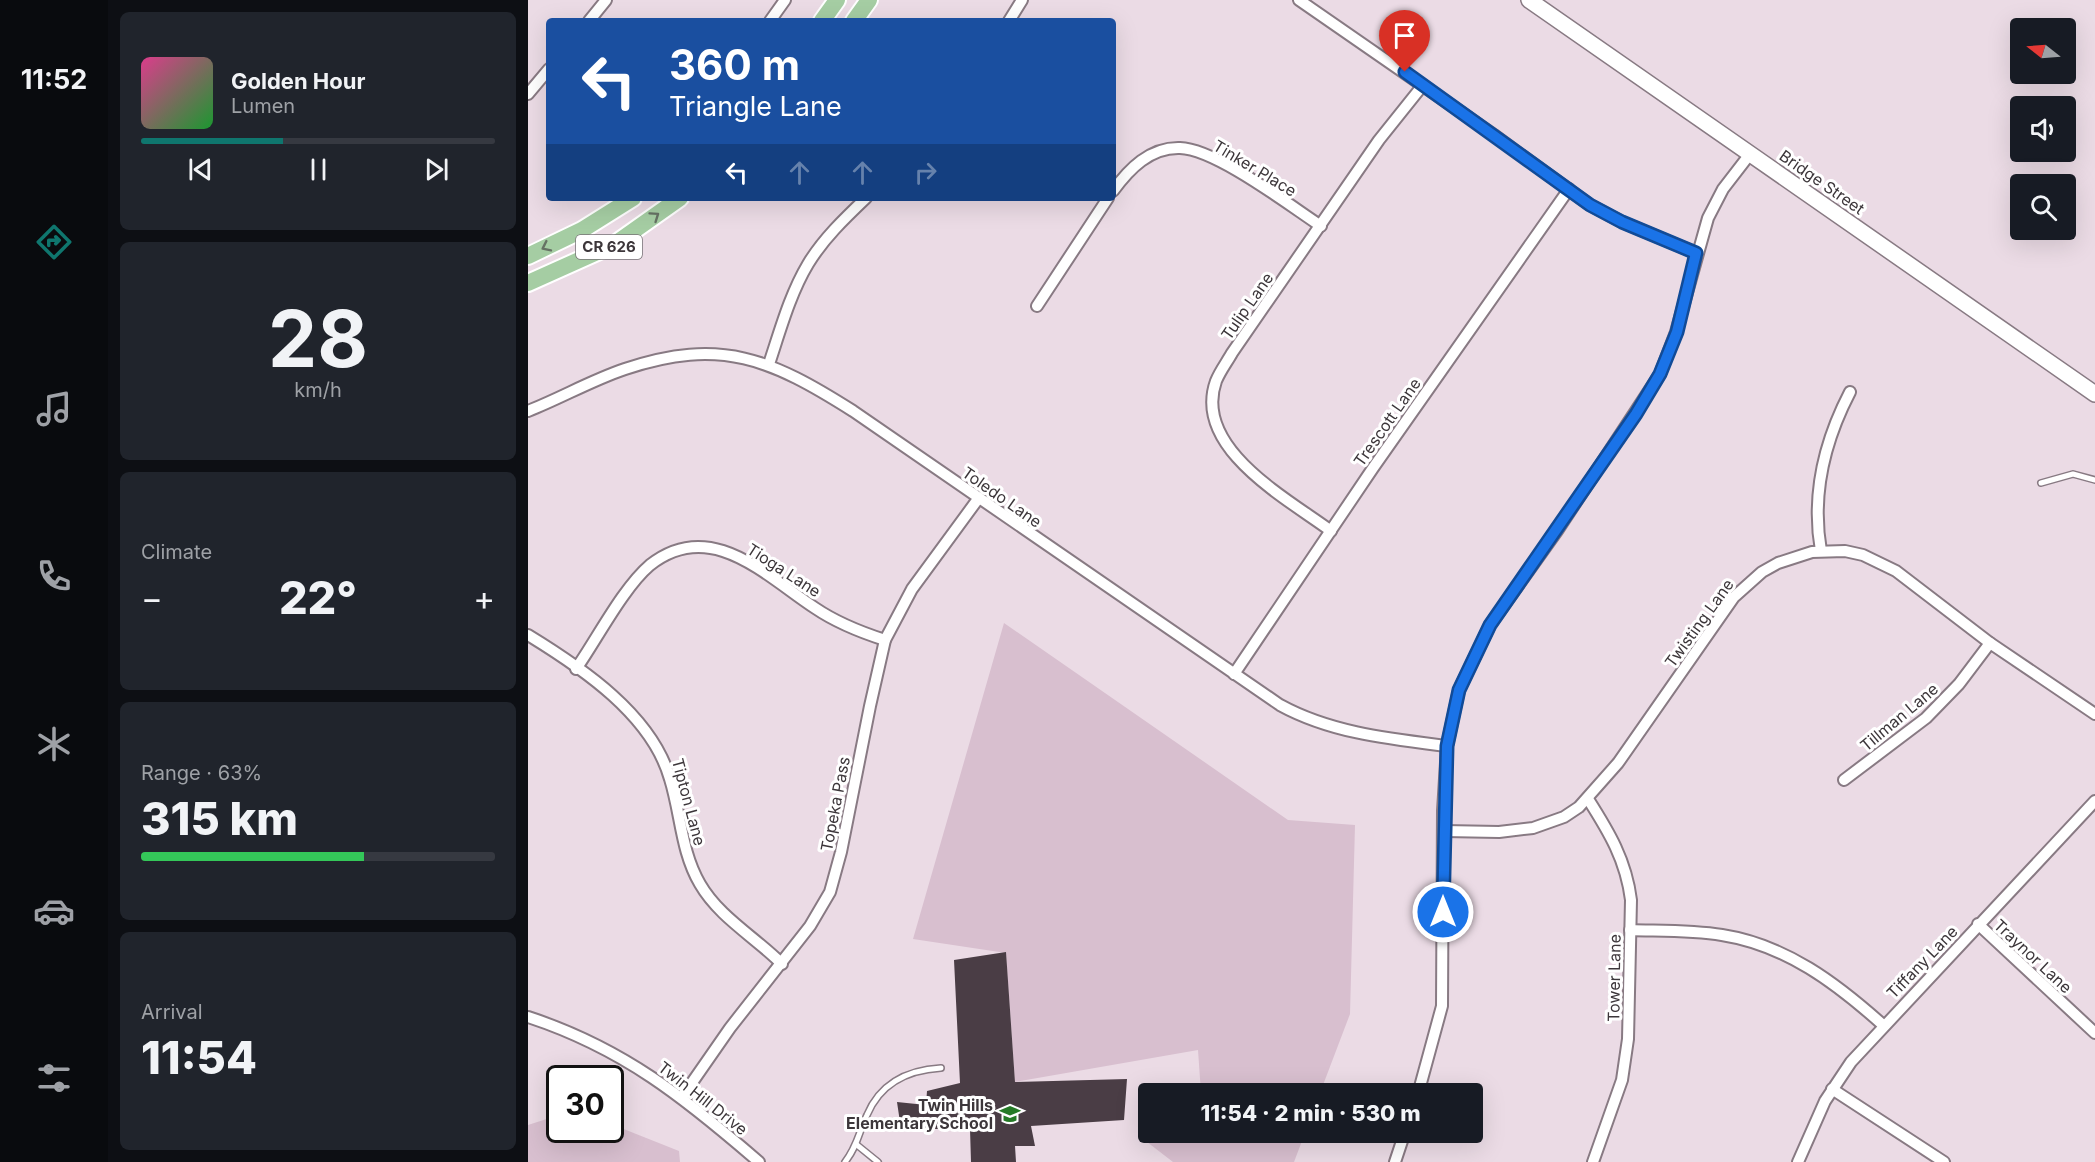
<!DOCTYPE html>
<html lang="en">
<head>
<meta charset="utf-8">
<style>
  body { margin:0; font-family:Inter,sans-serif; background:#20242c; color:#f1f3f6; height:100vh; display:flex; flex-direction:column; font-size:22px; white-space:nowrap }
  * { box-sizing:border-box; margin:0 }
  p { font-size:20px; color:#9ea1a6 }
  .icon { flex:none; width:33px; height:33px; fill:none; stroke:currentColor; stroke-width:2; stroke-linecap:round; stroke-linejoin:round }
  .map { position:relative; flex:1; overflow:hidden }
  .side { display:flex; flex-direction:column; gap:12px; padding:12px; background:#0d0f14; width:420px }
  .side>* { flex:none }
  .hud { position:absolute; left:18px; top:18px; width:570px; height:183px; border-radius:6px; box-shadow:0 6px 24px #0002; background:#1a4fa0; color:#fff; overflow:hidden }
  .needle { width:39px; rotate:287deg }
  .buttons { position:absolute; left:1482px; top:18px; display:grid; gap:12px }
  .buttons a { display:grid; place-items:center; width:66px; height:66px; border-radius:6px; background:#171b24; box-shadow:0 6px 24px #0002; font-size:30px }
  .speed { position:absolute; left:18px; top:1065px; display:flex; gap:12px; font-size:30px; font-weight:700; text-align:center }
  .speed>* { display:grid; place-content:center; width:78px; height:78px; border-radius:50%; background:#171b24; box-shadow:0 6px 24px #0002; line-height:1 }
  .speed .limit { border:3px solid #111; border-radius:9px; background:#fff; color:#111 }
  .pin { position:absolute; display:grid; place-items:center; width:51px; height:51px; color:#fff; margin:-62px -26px; border-radius:50% 50% 50% 0; rotate:-45deg; box-shadow:0 0 6px #0007 }
  .pin .icon { rotate:45deg }
  .me { position:absolute; width:66px; margin:-33px; rotate:0deg; stroke-linejoin:round; filter:drop-shadow(0 0 4px #0008) }
  .turn { display:flex; align-items:center; gap:21px; height:126px; padding:0 24px; font-size:27px }
  .turn .icon { width:78px; height:78px; stroke-width:2.5 }
  .turn b { display:block; font-size:42px; line-height:51px }
  .lanes { display:flex; align-items:center; height:57px; padding:0 24px; background:#0003; justify-content:center; gap:30px; direction:ltr }
  .lanes .off { opacity:.35 }
  .big { font-size:45px; font-weight:800; line-height:1.1 }
  .side .tile { flex:1; display:flex; flex-direction:column; justify-content:center; gap:9px; min-width:0; padding:0 21px; border-radius:9px; background:#20242c }
  .side .dial { align-items:center; gap:0 }
  .dial b { font-size:78px; line-height:1 }
  .song { display:flex; align-items:center; gap:18px }
  .cover { width:72px; height:72px; border-radius:9px; background:linear-gradient(135deg,hsl(330 70% 55%),hsl(130 70% 35%)) }
  .played { height:6px; border-radius:3px; background:linear-gradient(90deg,#0f766e 40%,#363941 40%) }
  .keys { display:flex; justify-content:space-around; direction:ltr }
  .heat { display:flex; justify-content:space-between; align-items:center; font-size:33px; direction:ltr }
  .charge { height:9px; border-radius:4px; background:linear-gradient(90deg,#34c759 63%,#363941 0) }
  .trip { position:absolute; left:610px; top:1083px; width:345px; height:60px; border-radius:6px; background:#171b24; box-shadow:0 6px 24px #0002; font-weight:800; line-height:60px; text-align:center }
  main { display:flex; flex:1; min-height:0 }
  .menu { display:flex; flex-direction:column; width:108px; justify-content:space-around; align-items:center; background:#090b0e; color:#9ea1a6 }
  .menu .icon { width:42px; height:42px }
  .menu .selected { color:#0f766e }
  .menu b { font-size:27px; color:#f1f3f6 }
  .map>svg:first-child { display:block }
  .green { fill:#d8bfcf }
  .building { fill:#4a3d45 }
  .lines { fill:none; stroke-linecap:round; stroke-linejoin:round }
  .lane-casing { stroke:#887a83; stroke-width:8 }
  .street-casing { stroke:#887a83; stroke-width:14 }
  .secondary-casing { stroke:#887a83; stroke-width:18 }
  .primary-casing { stroke:#fff; stroke-width:20 }
  .lane { stroke:#fff; stroke-width:5 }
  .street { stroke:#fff; stroke-width:10 }
  .secondary { stroke:#fff; stroke-width:15 }
  .primary { stroke:#a5cda3; stroke-width:16 }
  .oneway { stroke:#667264 }
  .route-casing { stroke:#114b97; stroke-width:15 }
  .route { stroke:#1a73e8; stroke-width:10 }
  .labels { text-anchor:middle; stroke-width:6; stroke-linejoin:round; paint-order:stroke }
  .shield { fill:#fff; stroke:#767275; stroke-width:1.5 }
  .shield-label { font-size:15px; font-weight:bold; fill:#3c363a }
  .street-label { font-size:16px; fill:#3c363a; stroke:#fff }
  .poi-label { font-size:16px; font-weight:bold; fill:#3c363a; stroke:#fff; text-anchor:end }
</style>
</head>
<body>
<main>
<nav class="menu">
<b>11:52</b>
<svg class="icon selected" aria-label="directions" viewBox="0 0 24 24"><path d="M12 3l9 9-9 9-9-9zM9 14v-3h6M13 9l2 2-2 2"/></svg>
<svg class="icon" aria-label="music" viewBox="0 0 24 24"><path d="M9 18V5l10-2v13"/><circle cx="6" cy="18" r="3"/><circle cx="16" cy="16" r="3"/></svg>
<svg class="icon" aria-label="phone" viewBox="0 0 24 24"><path d="M5 4h4l2 5-3 2q2 4 5 5l2-3 5 2v4C11 20 4 13 5 4z"/></svg>
<svg class="icon" aria-label="climate" viewBox="0 0 24 24"><path d="M12 3v18M4 7l16 10M4 17L20 7"/></svg>
<svg class="icon" aria-label="car" viewBox="0 0 24 24"><path d="M5 17H2v-5l4-1 3-4h7l3 4 3 1v5h-3M9 17h6M6 11h13"/><circle cx="7" cy="17" r="2"/><circle cx="17" cy="17" r="2"/></svg>
<svg class="icon" aria-label="filters" viewBox="0 0 24 24"><path d="M4 7h16M4 17h16"/><circle cx="9" cy="7" r="2"/><circle cx="15" cy="17" r="2"/></svg>
</nav>
<section class="side">
<div class="tile">
<div class="song"><i class="cover"></i><div><b>Golden Hour</b><p>Lumen</p></div></div>
<div class="played"></div>
<div class="keys"><svg class="icon" aria-label="previous" viewBox="0 0 24 24"><path d="M18 5L8 12l10 7zM5 5v14"/></svg><svg class="icon" aria-label="pause" viewBox="0 0 24 24"><path d="M8 5v14M16 5v14"/></svg><svg class="icon" aria-label="next" viewBox="0 0 24 24"><path d="M6 5l10 7-10 7zM19 5v14"/></svg></div>
</div>
<div class="tile dial"><b>28</b><p>km/h</p></div>
<div class="tile"><p>Climate</p>
<div class="heat"><a>−</a><b class="big">22°</b><a>+</a></div>
</div>
<div class="tile"><p>Range · 63%</p><b class="big">315 km</b><div class="charge"></div></div>
<div class="tile"><p>Arrival</p><b class="big">11:54</b></div>
</section>
<div class="map">
<svg width="1567" height="1162" viewBox="0 0 1567 1162">
  <rect width="100%" height="100%" fill="#ebdbe5"/>
  <g class="green">
    <polygon points="476,623 760,820 827,825 822,1014 792,1093 673,1093 670,1050 487,1082 478,953 385,939"/>
    <polygon points="621,1105 621,1132 777,1133 766,1162 645,1162 610,1135"/>
    <polygon points="31,1115 32,1130 82,1130 83,1124 151,1151 152,1162 0,1162 0,1125"/>
  </g>
  <polygon class="building" points="478,952 487,1082 599,1079 596,1120 503,1126 507,1146 487,1146 488,1162 443,1162 442,1129 373,1129 369,1102 398,1105 399,1091 432,1083 426,960"/>
  <g class="lines">
    <g class="lane-casing">
      <g id="lane">
        <polyline points="1513,483 1545,474 1567,480"/>
        <polyline points="329,1145 350,1162"/>
        <path d="M317 1162C329 1147 331 1132 339 1115 352 1084 379 1070 413 1068"/>
      </g>
    </g>
    <g class="street-casing">
      <g id="street">
        <polyline points="771,0 966,135 1062,205 1094,222 1168,253"/>
        <polyline points="61,21 78,0"/>
        <polyline points="242,21 257,0"/>
        <polyline points="481,21 494,0"/>
        <polyline points="0,94 21,69"/>
        <path d="M585 191C601 169 622 147 652 148 688 149 761 205 793 226"/>
        <polyline points="509,306 580,198"/>
        <path d="M241 364C252 331 262 294 280 264 295 239 317 218 338 198"/>
        <path d="M0 411C33 398 64 380 97 369 193 337 243 359 325 411L752 705C803 733 862 739 919 746"/>
        <path d="M803 531C760 499 664 448 688 381 692 371 699 362 704 353L851 140 895 85"/>
        <path d="M1293 551C1283 494 1296 442 1322 392"/>
        <path d="M0 635C54 668 124 715 142 779 153 814 153 852 172 884 191 917 227 937 254 964"/>
        <path d="M48 669C69 639 95 588 122 565 183 517 238 576 287 608 309 623 332 632 357 640"/>
        <polyline points="706,674 845,468 1041,189"/>
        <polyline points="1316,780 1398,718 1431,684 1462,643"/>
        <path d="M1060 799C1081 832 1098 860 1103 900L1100 1039 1094 1080 1065 1162"/>
        <polyline points="916,831 971,832 1005,828 1036,817 1051,807 1090,763 1206,597 1234,572 1250,563 1284,552 1317,551 1335,555 1368,571 1462,643 1567,714"/>
        <polyline points="1450,924 1567,1033"/>
        <path d="M1102 930C1132 931 1164 930 1194 935 1258 945 1308 983 1355 1025"/>
        <path d="M0 1017C95 1048 157 1098 231 1162"/>
        <polyline points="1304,1089 1416,1162"/>
        <polyline points="890,1094 914,1006 915,811 919,746 931,690 962,625 1029,531 1132,374 1148,332 1180,218 1195,189 1222,154"/>
        <polyline points="154,1097 202,1028 282,926 302,892 313,852 342,706 357,640 384,589 450,499"/>
        <polyline points="867,1162 877,1132"/>
        <polyline points="1270,1162 1297,1101 1323,1062 1567,801"/>
      </g>
    </g>
    <g class="secondary-casing">
      <polyline id="secondary" points="1001,0 1567,394"/>
    </g>
    <g class="primary-casing">
      <g id="primary">
        <polyline points="294,21 309,0"/>
        <polyline points="326,21 341,0"/>
        <polyline points="0,256 54,230 105,198"/>
        <polyline points="0,283 87,244 152,198"/>
      </g>
    </g>
    <use href="#lane" class="lane"/>
    <use href="#street" class="street"/>
    <use href="#secondary" class="secondary"/>
    <use href="#primary" class="primary"/>
  </g>
  <defs><path id="oneway-chevron" d="M-2-3.5L2.5 0L-2 3.5" fill="none" stroke-width="1.6" stroke-linecap="round" stroke-linejoin="round" transform="scale(1.5)"/></defs>
  <g class="oneway">
    <use href="#oneway-chevron" transform="translate(127 216) rotate(-35)"/>
    <use href="#oneway-chevron" transform="translate(18 247) rotate(154)"/>
  </g>
  <g class="lines">
    <g class="route-casing">
      <polyline id="route" points="877,72 1062,205 1094,222 1168,253 1149,332 1132,374 1108,414 962,625 931,690 919,746 915,912"/>
    </g>
    <use href="#route" class="route"/>
  </g>
  <defs>
    <g id="school-bare" transform="scale(1.62)"><path d="M0-5L7-2L0 1L-7-2ZM-4 1L0 2.5L4 1V4Q0 6-4 4Z" fill="#257a26" stroke="#fff" stroke-width="2.5" paint-order="stroke"/></g>
  </defs>
  <g fill-rule="evenodd">
    <use href="#school-bare" x="482" y="1114"/>
  </g>
  <g class="labels">
    <rect class="shield" x="48" y="235" width="66" height="24" rx="4.5"/>
    <g class="shield-label">
      <text x="81" y="252">CR 626</text>
    </g>
    <g class="street-label">
      <text transform="translate(727 168) rotate(31)" y="6">Tinker Place</text>
      <text transform="translate(1294 182) rotate(35)" y="6">Bridge Street</text>
      <text transform="translate(719 306) rotate(-55)" y="6">Tulip Lane</text>
      <text transform="translate(859 422) rotate(-55)" y="6">Trescott Lane</text>
      <text transform="translate(474 497) rotate(35)" y="6">Toledo Lane</text>
      <text transform="translate(256 570) rotate(33)" y="6">Tioga Lane</text>
      <text transform="translate(1171 623) rotate(-54)" y="6">Twisting Lane</text>
      <text transform="translate(1371 717) rotate(-40)" y="6">Tillman Lane</text>
      <text transform="translate(161 802) rotate(75)" y="6">Tipton Lane</text>
      <text transform="translate(307 804) rotate(-79)" y="6">Topeka Pass</text>
      <text transform="translate(1505 956) rotate(43)" y="6">Traynor Lane</text>
      <text transform="translate(1394 962) rotate(-46)" y="6">Tiffany Lane</text>
      <text transform="translate(1086 978) rotate(-89)" y="6">Tower Lane</text>
      <text transform="translate(175 1098) rotate(38)" y="6">Twin Hill Drive</text>
    </g>
    <g class="poi-label">
      <text x="465" y="1111">Twin Hills<tspan x="465" dy="18">Elementary School</tspan></text>
    </g>
  </g>
</svg>
<div class="buttons">
<a><svg class="needle" viewBox="-14 -14 28 28"><path d="M0-13l5 13h-10z" fill="#e53935"/><path d="M0 13l5-13h-10z" fill="#9ea1a6"/></svg></a>
<a><svg class="icon" aria-label="sound" viewBox="0 0 24 24"><path d="M4 9h4l5-4v14l-5-4H4zM17 9q2 3 0 6"/></svg></a>
<a><svg class="icon" aria-label="search" viewBox="0 0 24 24"><circle cx="10" cy="10" r="6"/><path d="M15 15l6 6"/></svg></a>
</div>
<div class="speed"><div class="limit">30</div></div>
<div class="pin" style="left:877px;top:72px;background:#d93025"><svg class="icon" aria-label="arrive" viewBox="0 0 24 24"><path d="M6 21V4h12l-3 4 3 4H6"/></svg></div>
<svg class="me" style="left:915px;top:912px" viewBox="-20 -20 40 40"><circle r="17" fill="#1a73e8" stroke="#fff" stroke-width="3"/><path d="M0-11L8 9 0 5-8 9z" fill="#fff"/></svg>
<div class="trip">11:54 · 2 min · 530 m</div>
<div class="hud">
<div class="turn"><svg class="icon" aria-label="left" viewBox="0 0 24 24"><path d="M17 20v-9H6M10 6l-5 5 5 5"/></svg><div><b>360 m</b>Triangle Lane</div></div>
<div class="lanes"><svg class="icon" aria-label="left" viewBox="0 0 24 24"><path d="M17 20v-9H6M10 6l-5 5 5 5"/></svg><svg class="icon off" aria-label="ahead" viewBox="0 0 24 24"><path d="M12 20V5M6 11l6-6 6 6"/></svg><svg class="icon off" aria-label="ahead" viewBox="0 0 24 24"><path d="M12 20V5M6 11l6-6 6 6"/></svg><svg class="icon off" aria-label="right" viewBox="0 0 24 24"><path d="M7 20v-9h11M14 6l5 5-5 5"/></svg></div>
</div>
</div>
</main>
</body>
</html>
